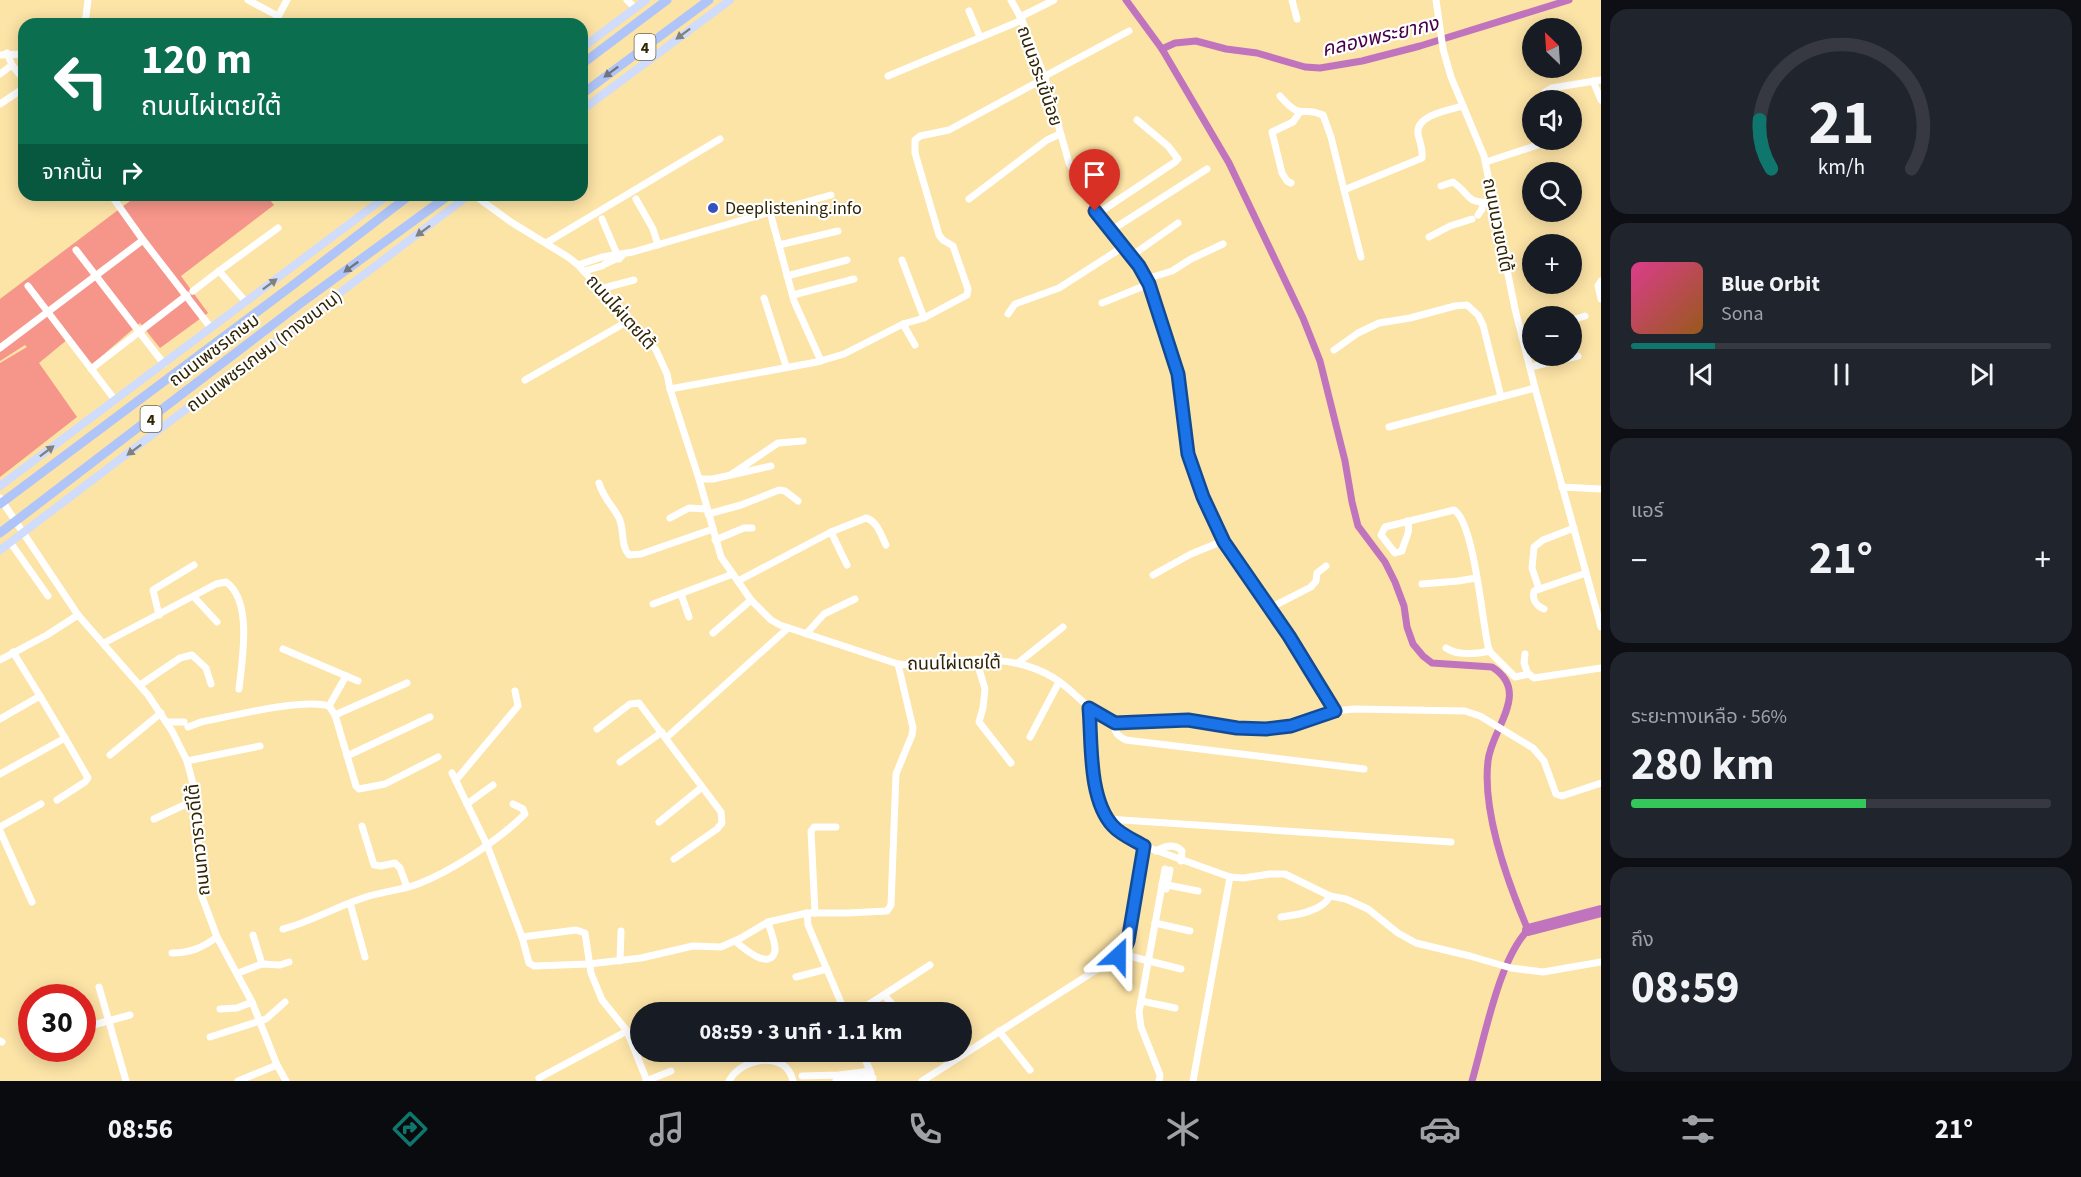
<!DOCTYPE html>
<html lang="th">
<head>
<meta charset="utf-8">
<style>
  body { margin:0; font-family:"Source Sans 3","Noto Sans Thai",sans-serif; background:#20242c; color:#f1f3f6; height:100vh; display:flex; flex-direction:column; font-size:22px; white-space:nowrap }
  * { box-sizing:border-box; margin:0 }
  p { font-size:20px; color:#9ea1a6 }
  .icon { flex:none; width:33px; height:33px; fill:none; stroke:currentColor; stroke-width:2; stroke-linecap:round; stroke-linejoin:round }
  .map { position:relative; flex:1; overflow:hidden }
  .side { display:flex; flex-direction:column; gap:9px; padding:9px; background:#0d0f14; width:480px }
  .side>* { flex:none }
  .hud { position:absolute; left:18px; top:18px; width:570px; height:183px; border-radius:18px; box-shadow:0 3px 15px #0003; background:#0b6e4f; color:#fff; overflow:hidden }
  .needle { width:39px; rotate:335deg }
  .buttons { position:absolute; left:1522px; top:18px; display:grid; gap:12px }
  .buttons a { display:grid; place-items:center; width:60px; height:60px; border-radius:50%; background:#171b24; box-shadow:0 3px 15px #0003; font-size:30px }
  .speed { position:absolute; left:18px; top:984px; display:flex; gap:12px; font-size:30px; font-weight:700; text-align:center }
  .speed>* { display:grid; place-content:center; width:78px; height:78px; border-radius:50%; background:#171b24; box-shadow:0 3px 15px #0003; line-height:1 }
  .speed .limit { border:9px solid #d22; background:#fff; color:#111 }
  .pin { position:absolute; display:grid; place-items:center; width:51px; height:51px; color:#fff; margin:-62px -26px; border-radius:50% 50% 50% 0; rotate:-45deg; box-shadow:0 0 6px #0007 }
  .pin .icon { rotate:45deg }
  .me { position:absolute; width:66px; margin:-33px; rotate:24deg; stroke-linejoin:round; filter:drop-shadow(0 0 4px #0008) }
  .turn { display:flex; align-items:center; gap:21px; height:126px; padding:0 24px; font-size:27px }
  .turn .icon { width:78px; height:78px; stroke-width:2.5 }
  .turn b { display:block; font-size:42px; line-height:51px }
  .then { display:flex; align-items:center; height:57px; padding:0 24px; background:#0003; gap:12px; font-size:22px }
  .big { font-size:45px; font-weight:700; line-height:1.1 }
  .side .widget { flex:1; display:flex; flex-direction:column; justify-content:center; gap:9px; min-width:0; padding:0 21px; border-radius:18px; background:#20242c }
  .side .dial { align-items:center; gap:0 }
  .dial svg { height:156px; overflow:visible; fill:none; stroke:#363941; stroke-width:7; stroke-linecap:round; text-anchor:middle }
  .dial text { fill:#f1f3f6; stroke:none }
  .song { display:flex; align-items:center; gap:18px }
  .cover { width:72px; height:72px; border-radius:9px; background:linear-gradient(135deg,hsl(330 70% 55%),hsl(30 70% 35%)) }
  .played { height:6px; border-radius:3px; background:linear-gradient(90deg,#0f766e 20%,#363941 20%) }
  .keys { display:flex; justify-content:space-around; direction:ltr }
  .heat { display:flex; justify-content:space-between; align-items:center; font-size:33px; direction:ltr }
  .charge { height:9px; border-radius:4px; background:linear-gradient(90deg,#34c759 56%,#363941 0) }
  .trip { position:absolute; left:630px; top:1002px; width:342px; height:60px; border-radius:30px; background:#171b24; box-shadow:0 3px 15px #0003; font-weight:700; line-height:60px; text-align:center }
  .dock { display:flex; height:96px; justify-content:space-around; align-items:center; background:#090b0e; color:#9ea1a6 }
  .dock .icon { width:42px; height:42px }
  .dock .active { color:#0f766e }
  .dock b { font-size:27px; color:#f1f3f6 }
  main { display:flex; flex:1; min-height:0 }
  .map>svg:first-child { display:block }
  .green { fill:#f69589 }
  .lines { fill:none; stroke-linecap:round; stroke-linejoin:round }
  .canal { stroke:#c074bd; stroke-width:7 }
  .river { stroke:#c074bd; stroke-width:12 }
  .minor { stroke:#fff; stroke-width:7 }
  .major { stroke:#cfdcfb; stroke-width:8 }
  .highway { stroke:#afc4f9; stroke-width:9 }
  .oneway { fill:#80807f }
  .oneway2 { fill:#70747e }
  .route-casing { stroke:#114b97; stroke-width:15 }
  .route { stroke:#1a73e8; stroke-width:10 }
  .poi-dot { fill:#3450c1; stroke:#fff; stroke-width:2 }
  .labels { text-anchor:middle; stroke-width:4.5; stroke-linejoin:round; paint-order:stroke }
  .shield { fill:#fff; stroke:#6e664f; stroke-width:1.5 }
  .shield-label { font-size:16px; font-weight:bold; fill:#302403 }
  .street-label { font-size:18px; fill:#302403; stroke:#fff }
  .poi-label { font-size:18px; fill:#302403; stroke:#fff; text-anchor:start }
  .water-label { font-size:20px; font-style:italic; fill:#490049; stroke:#fff }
</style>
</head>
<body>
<main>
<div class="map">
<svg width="1601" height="1081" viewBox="0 0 1601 1081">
  <rect width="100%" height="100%" fill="#fce3a6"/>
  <polygon class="green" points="138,195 266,195 274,205 181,276 208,313 160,348 140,323 89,367 68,339 39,363 77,417 0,477 0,363 27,347 25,345 0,361 0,299"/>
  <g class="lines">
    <g class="canal">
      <path d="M1126 0 1162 49 1229 163 1303 318 1320 361 1345 461 1352 502 1358 526 1385 562 1395 582 1404 606 1407 627 1413 644 1423 656 1432 663 1492 667C1532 692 1491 729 1488 761 1482 812 1508 883 1528 930 1499 959 1484 1040 1472 1081"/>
      <polyline points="1162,49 1175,43 1196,41 1226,49 1257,53 1305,67 1320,68 1362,61 1420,46 1569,0"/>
    </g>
    <polyline class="river" points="1528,930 1601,911"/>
    <g class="minor">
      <polyline points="248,0 278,16"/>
      <polyline points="627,0 635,8"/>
      <polyline points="1011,0 1022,20 1045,78 1069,163 1100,219 1139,266 1149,284 1178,374 1188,454 1211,517 1224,541 1289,636 1335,711"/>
      <polyline points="1292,0 1297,19"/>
      <polyline points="1436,0 1443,49 1451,77 1484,156 1515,309 1535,388 1601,627"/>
      <polyline points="969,11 980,37"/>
      <polyline points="1020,17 1054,0"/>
      <polyline points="85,24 88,0"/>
      <polyline points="274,24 287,0"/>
      <polyline points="7,53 12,65 24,80"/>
      <polyline points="0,55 24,54"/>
      <polyline points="0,74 12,65"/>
      <polyline points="888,76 1022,20"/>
      <polyline points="1045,76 1129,31"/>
      <polyline points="1593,81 1601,100"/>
      <path d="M1280 96C1302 122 1302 105 1323 115L1331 137 1344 190"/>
      <polyline points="1541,100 1545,92 1552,88 1601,80"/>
      <polyline points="0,104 24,88"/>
      <polyline points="1486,162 1541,144 1546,140"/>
      <polyline points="1291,183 1287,181 1282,173 1272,132 1293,122 1300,112"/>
      <path d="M1441 186 1453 182C1473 196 1464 204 1495 202"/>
      <polyline points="111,195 143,240 211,328"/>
      <path d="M474 195 511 222 568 257 578 265 656 350 667 374 670 389 699 479 721 557 751 600 771 620 780 625 898 664 908 665C957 662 1008 650 1054 678 1067 686 1078 698 1090 708 1092 742 1089 800 1113 826 1121 835 1133 840 1144 846L1125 948 1118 956 922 1081"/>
      <polyline points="636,199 653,229 658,245"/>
      <polyline points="969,199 1047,140 1060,134"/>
      <polyline points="770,212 831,195"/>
      <polyline points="1097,214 1175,162 1178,159 1168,146 1137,120"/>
      <polyline points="1478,215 1482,209 1483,203"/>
      <polyline points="602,219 619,259"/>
      <polyline points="1110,231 1207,169"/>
      <polyline points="1429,237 1450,226 1472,219"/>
      <polyline points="546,243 720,139"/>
      <polyline points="779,245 838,231"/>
      <polyline points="76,250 164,364"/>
      <polyline points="1131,256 1178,223"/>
      <polyline points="602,257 633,252 770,212 794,301 821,361"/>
      <path d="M1361 257 1344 190 1422 158C1423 149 1420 143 1418 134 1415 115 1449 110 1463 106"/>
      <polyline points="902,260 924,318"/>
      <polyline points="605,264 622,256"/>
      <polyline points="578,265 599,258"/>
      <polyline points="584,271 602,266"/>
      <polyline points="787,276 847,260"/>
      <polyline points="1146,279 1172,271 1191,259 1223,244"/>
      <polyline points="1601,281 1598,286 1601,299"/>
      <polyline points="28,286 115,400"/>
      <polyline points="600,289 634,280"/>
      <polyline points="193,291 219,271"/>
      <polyline points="793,295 854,279"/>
      <polyline points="764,298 786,366"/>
      <polyline points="246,302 219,271 278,228"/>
      <polyline points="1102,303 1149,284"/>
      <polyline points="1008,314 1015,304 1059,288 1123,247"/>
      <polyline points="1572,320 1585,316"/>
      <polyline points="903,324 915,345"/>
      <polyline points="1522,336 1533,332"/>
      <polyline points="0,348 143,240"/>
      <polyline points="1334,350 1358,333 1379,323 1410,318 1455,306 1467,305 1478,315 1483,325 1501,397"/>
      <polyline points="1530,367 1578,356"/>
      <polyline points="91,369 187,295"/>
      <polyline points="525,380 630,320"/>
      <polyline points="670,389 817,362 844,354 903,324 924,318 967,295 968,289 953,246 943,240 939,235 915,153 915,140 920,136 949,130 1045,78"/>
      <polyline points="1389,427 1535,388"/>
      <polyline points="732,474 778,443 803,441"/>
      <polyline points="699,479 713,479 771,466"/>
      <path d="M599 483C604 500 612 504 619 518 625 531 620 545 629 555L641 554 713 529"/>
      <polyline points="1562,487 1601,489"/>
      <polyline points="0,498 78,615 148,695 172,731 187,761 193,784 201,894 217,937 252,1002 277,1065 286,1081"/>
      <polyline points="708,514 741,505 779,490 785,491 798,501"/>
      <polyline points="670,518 689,508 707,509"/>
      <path d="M1407 521C1412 531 1404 541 1402 551L1395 553 1381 535 1385 527 1454 510C1474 522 1482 620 1488 646L1490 652 1515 677 1529 674 1534 678 1601 668"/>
      <polyline points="831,532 847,565"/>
      <polyline points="715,540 744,528 752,528"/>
      <polyline points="10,542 48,596"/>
      <polyline points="1153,575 1191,554 1223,541"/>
      <path d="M738 581 831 532 866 518C877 521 881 535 886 545"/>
      <polyline points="1422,584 1458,581 1476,578"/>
      <polyline points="1539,589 1532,568 1534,547 1543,540 1574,528"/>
      <polyline points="681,594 689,617"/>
      <polyline points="194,597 217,622"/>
      <polyline points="653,604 733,574"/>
      <polyline points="1270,608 1311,587 1316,581 1317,573 1326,566"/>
      <path d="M1544 609C1536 606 1532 599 1534 591L1586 573"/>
      <polyline points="159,615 153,590 194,565"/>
      <polyline points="713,633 751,600"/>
      <polyline points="806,634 824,614 855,599"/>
      <path d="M104 643 216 584 226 582C253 601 242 660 239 689"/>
      <path d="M1446 648C1458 656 1476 654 1490 651"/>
      <polyline points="283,649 358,681"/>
      <polyline points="13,652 40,696"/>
      <polyline points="1525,654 1524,663 1528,674"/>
      <polyline points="976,659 985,689 983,708 979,722 1011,763"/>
      <polyline points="0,660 47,635 78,615"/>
      <polyline points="1018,663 1063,627"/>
      <polyline points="140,685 180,658 192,655 206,668 211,684"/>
      <polyline points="329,706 346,676"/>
      <polyline points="1090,708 1115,723 1188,721 1237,728 1266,729 1291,726 1335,711 1354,709 1465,711 1480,716 1533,748 1544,761 1556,794 1562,796 1601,783"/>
      <polyline points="335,715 407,683"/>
      <polyline points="0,719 40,696 65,738 0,774"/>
      <polyline points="167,722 184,722"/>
      <path d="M1115 723C1113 732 1118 736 1126 740L1364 769"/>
      <path d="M188 727 201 722C232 716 302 698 329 706L335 715 356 786 359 789 385 784 438 757"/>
      <polyline points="597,729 630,704 639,703 721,812 722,823 717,829 674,859"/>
      <polyline points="1030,737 1059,682"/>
      <polyline points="666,738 788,628"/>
      <polyline points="110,755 161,713"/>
      <polyline points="347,756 430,717"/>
      <polyline points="187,761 260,746"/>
      <polyline points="620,762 662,732"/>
      <polyline points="452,773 487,845 522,937 529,963 534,966 589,964 641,958 693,946 721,947 741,938 768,922 807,913"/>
      <polyline points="456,780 518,706 515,691"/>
      <polyline points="57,800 85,782 88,778 65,738"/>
      <polyline points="467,804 493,785"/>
      <polyline points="154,819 195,800"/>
      <polyline points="1107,819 1451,842"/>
      <polyline points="659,822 701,788"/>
      <polyline points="362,826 374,865 381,866 395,863 400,868 407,887"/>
      <polyline points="0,827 41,804"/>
      <polyline points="0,831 32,902"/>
      <polyline points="1144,846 1230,877 1243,878 1270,874 1285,874 1330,896 1346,899 1368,909 1398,933 1416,943 1470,956 1511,968 1543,972 1601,962"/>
      <path d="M1156 851C1165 846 1175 843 1182 851L1181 861"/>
      <polyline points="1162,884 1198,891"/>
      <polyline points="1166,889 1170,870"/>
      <polyline points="350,903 365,957"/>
      <polyline points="815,913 811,831 814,827 836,827"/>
      <path d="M1281 917C1297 915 1323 911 1330 896"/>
      <polyline points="1155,923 1190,931"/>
      <path d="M283 929C310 922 334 908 360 899 378 892 399 891 418 884 452 871 499 840 525 814L523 809 513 804"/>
      <polyline points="253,935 262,964"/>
      <polyline points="522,937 576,930 585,933 591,973 602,1000 627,1031 647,1081"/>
      <path d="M735 941C742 947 770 972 775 951 776 943 770 930 768 922"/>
      <path d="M172 953C190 953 202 948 217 937"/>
      <polyline points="1129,956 1181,969"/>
      <polyline points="620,961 621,931"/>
      <polyline points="238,973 262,964 280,965 289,962"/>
      <polyline points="796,977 827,969"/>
      <polyline points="99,987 126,1081"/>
      <polyline points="884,995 895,1007"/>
      <polyline points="1141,1001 1175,1008"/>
      <polyline points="220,1009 237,1008 252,1002"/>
      <polyline points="845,1012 808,925 807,913 847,913 887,911 891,905 896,774 912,735 913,728 898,664"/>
      <polyline points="857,1012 930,965"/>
      <polyline points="82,1028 130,1015"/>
      <polyline points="999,1031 1030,1070"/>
      <polyline points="210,1037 266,1019 285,1002"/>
      <polyline points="0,1041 2,1042"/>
      <polyline points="862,1052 871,1073"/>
      <polyline points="806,1053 807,1052"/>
      <polyline points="802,1076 839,1075 870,1071"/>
      <polyline points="539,1078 627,1031"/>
      <polyline points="238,1081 277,1065"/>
      <polyline points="646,1081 671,1071"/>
      <path d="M729 1081C741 1058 786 1049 793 1081"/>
      <polyline points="836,1081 873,1078"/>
      <polyline points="1159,1081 1160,1075 1141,1027 1139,1012 1165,869"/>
      <polyline points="1193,1081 1230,877"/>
    </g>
    <g class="major">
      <polyline points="582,48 646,0"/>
      <polyline points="582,110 730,0"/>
      <polyline points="0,486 388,195"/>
      <polyline points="0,550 469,195"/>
    </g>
    <g class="highway">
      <polyline points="582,64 667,0"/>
      <polyline points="582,94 709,0"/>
      <polyline points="0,504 289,288 410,195"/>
      <polyline points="0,533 301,303 449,195"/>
    </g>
  </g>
  <defs><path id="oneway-solid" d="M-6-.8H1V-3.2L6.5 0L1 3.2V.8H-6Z" transform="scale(1.5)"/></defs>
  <g class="oneway">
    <use href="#oneway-solid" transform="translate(683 34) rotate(143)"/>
    <use href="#oneway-solid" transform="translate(423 231) rotate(143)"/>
    <use href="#oneway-solid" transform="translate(270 284) rotate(-37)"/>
    <use href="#oneway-solid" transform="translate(134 450) rotate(143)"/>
    <use href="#oneway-solid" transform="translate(47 451) rotate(-37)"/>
  </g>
  <g class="oneway2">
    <use href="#oneway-solid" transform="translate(611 72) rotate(143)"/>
    <use href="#oneway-solid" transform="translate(351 267) rotate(144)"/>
  </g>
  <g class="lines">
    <g class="route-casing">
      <path id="route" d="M1095 211 1139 266 1149 284 1178 374 1188 454 1203 497 1224 542 1289 636 1335 711 1291 726 1266 729 1237 728 1188 720 1115 723 1089 708C1092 742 1088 799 1113 826 1121 835 1134 840 1144 846L1128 941 1125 948 1118 956"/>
    </g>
    <use href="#route" class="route"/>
  </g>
  <circle class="poi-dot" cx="713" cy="208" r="6"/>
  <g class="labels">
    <g class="shield">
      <rect x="634.5" y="34" width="21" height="26" rx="4.5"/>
      <rect x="140.5" y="406" width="21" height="26" rx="4.5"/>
    </g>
    <g class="shield-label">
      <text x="645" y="53">4</text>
      <text x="151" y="425">4</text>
    </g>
    <g class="street-label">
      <text transform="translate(1040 76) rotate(71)" y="6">ถนนจระเข้น้อย</text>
      <text transform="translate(1498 225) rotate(79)" y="6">ถนนนวเขตใต้</text>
      <text transform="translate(621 312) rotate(48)" y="6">ถนนไผ่เตยใต้</text>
      <text transform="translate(214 350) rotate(-37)" y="6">ถนนเพชรเกษม</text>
      <text transform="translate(264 351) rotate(-37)" y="6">ถนนเพชรเกษม (ทางขนาน)</text>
      <text transform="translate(954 663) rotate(-1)" y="6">ถนนไผ่เตยใต้</text>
      <text transform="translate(198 840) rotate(-96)" y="6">ถนนทวาราวดีใต้</text>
    </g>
    <g class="poi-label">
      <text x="725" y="214">Deeplistening.info</text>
    </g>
    <g class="water-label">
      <text transform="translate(1380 36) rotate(-13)" y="7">คลองพระยากง</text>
    </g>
  </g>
</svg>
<div class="buttons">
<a><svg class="needle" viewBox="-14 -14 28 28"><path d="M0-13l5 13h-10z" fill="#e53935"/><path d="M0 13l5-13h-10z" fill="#9ea1a6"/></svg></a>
<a><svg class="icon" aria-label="sound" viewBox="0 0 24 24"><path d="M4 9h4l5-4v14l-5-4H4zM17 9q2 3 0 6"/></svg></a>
<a><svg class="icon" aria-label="search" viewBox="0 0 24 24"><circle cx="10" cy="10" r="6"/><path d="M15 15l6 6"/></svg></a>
<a>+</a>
<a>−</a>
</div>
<div class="speed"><div class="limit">30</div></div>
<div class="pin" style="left:1095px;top:211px;background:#d93025"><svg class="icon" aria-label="arrive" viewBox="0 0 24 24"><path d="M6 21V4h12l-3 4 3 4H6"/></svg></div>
<svg class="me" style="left:1118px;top:956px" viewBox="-20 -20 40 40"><path d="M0-17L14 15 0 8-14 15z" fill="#1a73e8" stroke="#fff" stroke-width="4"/></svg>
<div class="trip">08:59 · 3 นาที · 1.1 km</div>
<div class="hud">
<div class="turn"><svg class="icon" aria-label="left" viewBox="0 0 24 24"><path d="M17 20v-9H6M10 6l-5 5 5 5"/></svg><div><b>120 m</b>ถนนไผ่เตยใต้</div></div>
<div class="then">จากนั้น<svg class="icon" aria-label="right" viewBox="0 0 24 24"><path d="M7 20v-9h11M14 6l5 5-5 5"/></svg></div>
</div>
</div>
<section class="side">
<div class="widget dial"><svg viewBox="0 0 100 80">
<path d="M14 69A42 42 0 1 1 86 69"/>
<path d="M14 69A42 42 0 0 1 8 44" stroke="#0f766e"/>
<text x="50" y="56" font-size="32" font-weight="700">21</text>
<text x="50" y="72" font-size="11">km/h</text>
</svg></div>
<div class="widget">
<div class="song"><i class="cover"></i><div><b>Blue Orbit</b><p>Sona</p></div></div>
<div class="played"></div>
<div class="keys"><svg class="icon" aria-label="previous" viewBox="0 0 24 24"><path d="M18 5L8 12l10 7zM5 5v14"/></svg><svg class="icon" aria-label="pause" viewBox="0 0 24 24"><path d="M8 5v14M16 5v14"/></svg><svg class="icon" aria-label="next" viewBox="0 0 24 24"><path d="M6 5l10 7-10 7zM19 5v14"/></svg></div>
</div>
<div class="widget"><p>แอร์</p>
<div class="heat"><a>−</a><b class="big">21°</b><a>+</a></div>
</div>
<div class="widget"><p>ระยะทางเหลือ · 56%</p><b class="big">280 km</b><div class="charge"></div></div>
<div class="widget"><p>ถึง</p><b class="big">08:59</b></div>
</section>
</main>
<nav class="dock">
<b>08:56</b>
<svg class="icon active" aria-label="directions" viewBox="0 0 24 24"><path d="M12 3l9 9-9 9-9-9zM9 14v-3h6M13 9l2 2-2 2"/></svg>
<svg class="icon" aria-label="music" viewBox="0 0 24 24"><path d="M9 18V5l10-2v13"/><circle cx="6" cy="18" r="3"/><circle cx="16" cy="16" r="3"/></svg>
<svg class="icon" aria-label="phone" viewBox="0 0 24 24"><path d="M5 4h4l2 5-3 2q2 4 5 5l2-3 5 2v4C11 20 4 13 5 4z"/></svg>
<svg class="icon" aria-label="climate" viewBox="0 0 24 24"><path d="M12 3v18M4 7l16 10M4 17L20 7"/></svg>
<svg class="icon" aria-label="car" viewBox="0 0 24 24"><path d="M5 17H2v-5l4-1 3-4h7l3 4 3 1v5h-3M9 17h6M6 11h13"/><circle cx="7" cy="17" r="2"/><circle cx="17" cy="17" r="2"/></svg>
<svg class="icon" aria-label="filters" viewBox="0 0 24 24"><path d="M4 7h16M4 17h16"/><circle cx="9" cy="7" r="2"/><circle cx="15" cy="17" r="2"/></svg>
<b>21°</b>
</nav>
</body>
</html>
